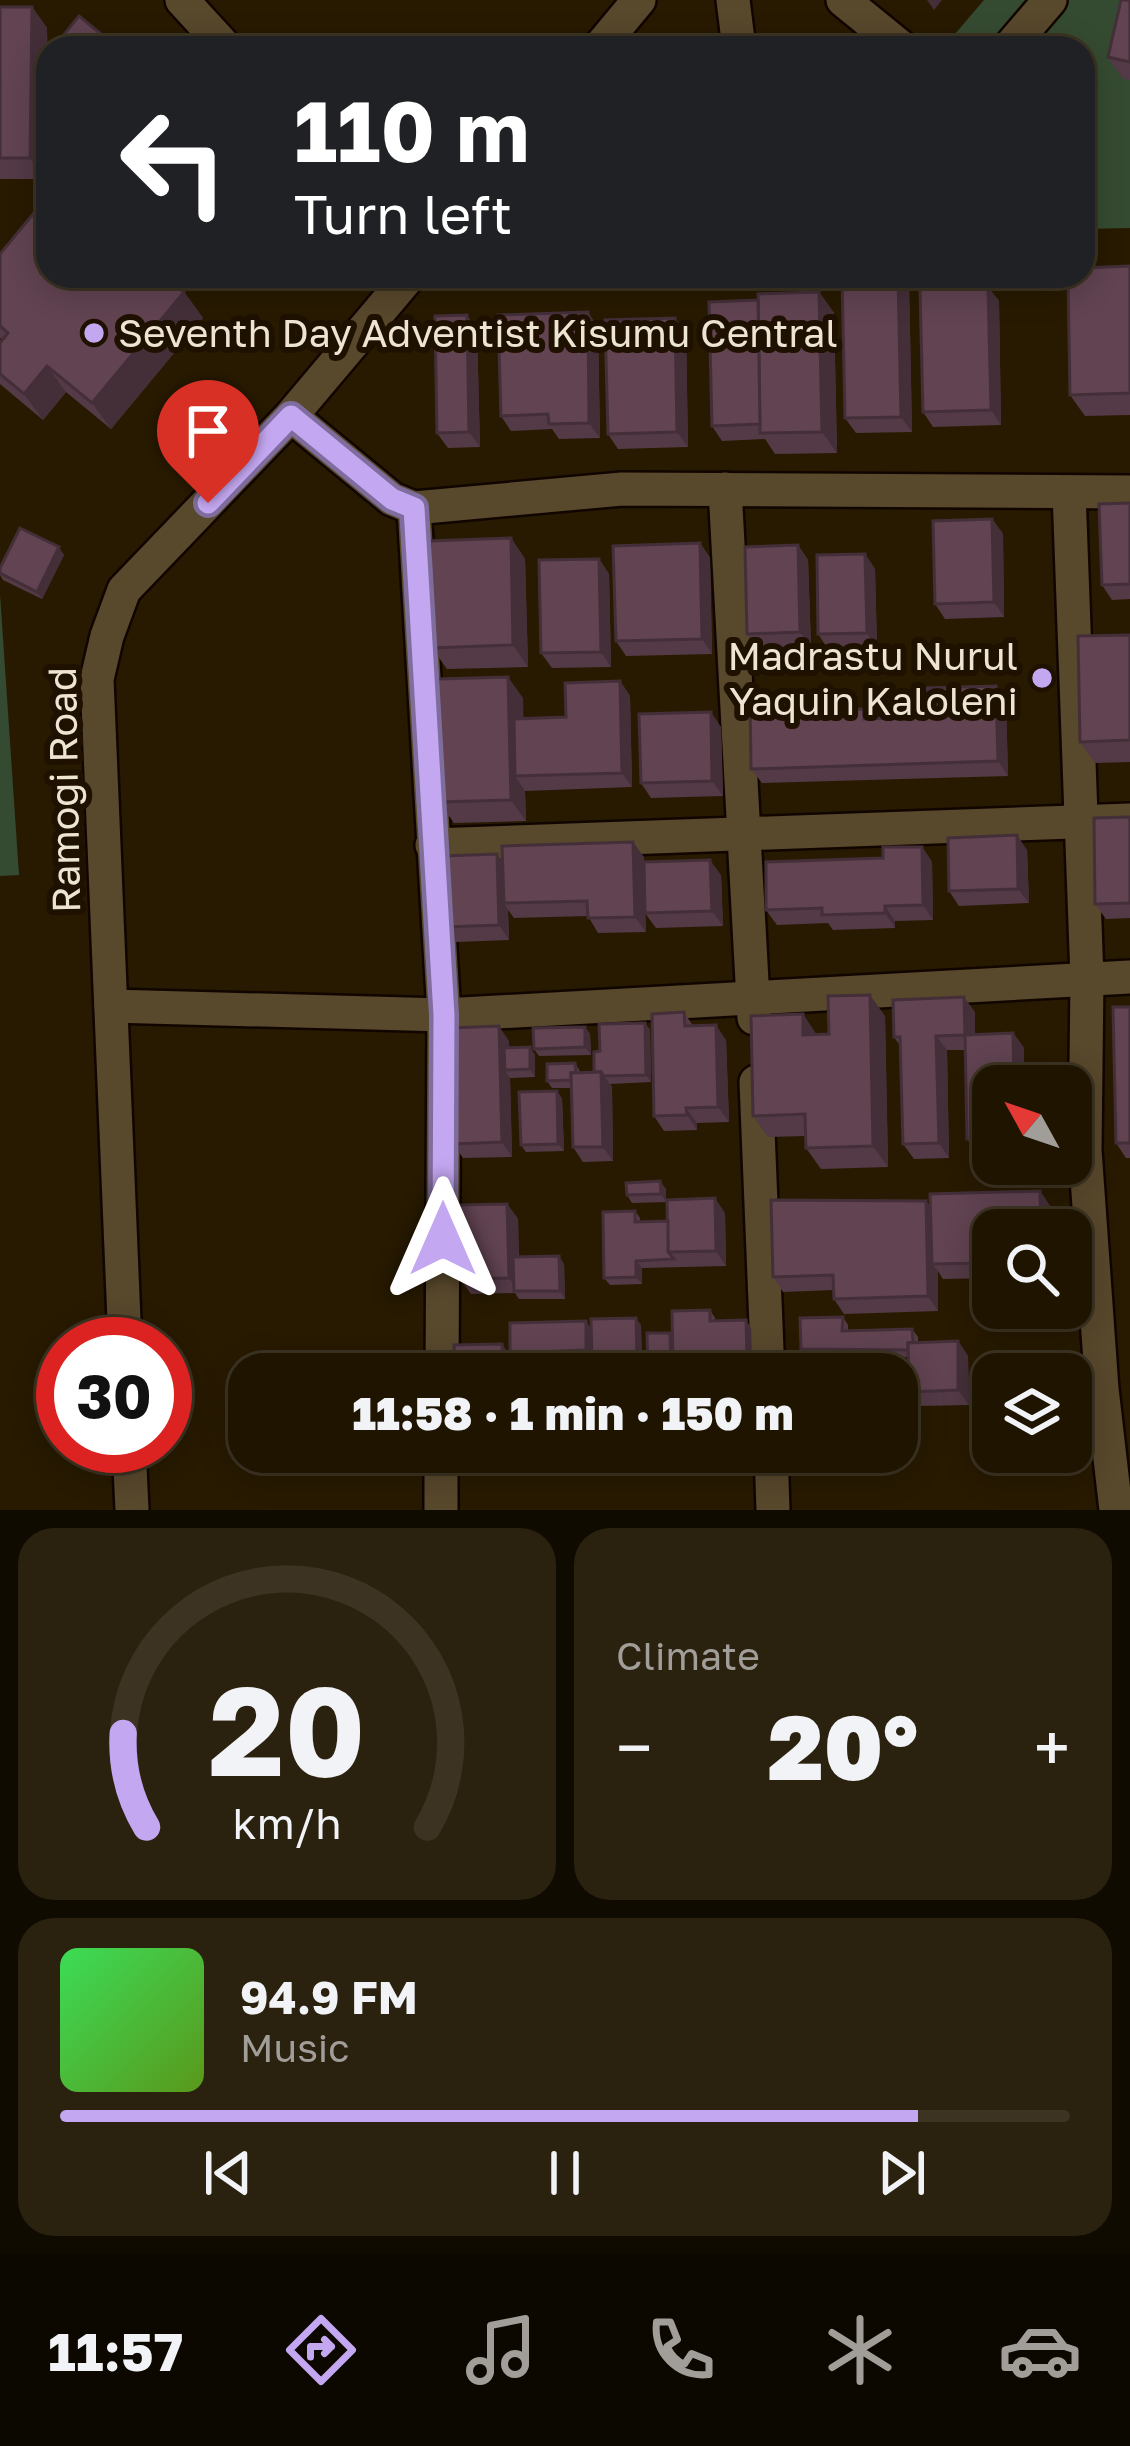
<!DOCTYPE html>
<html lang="en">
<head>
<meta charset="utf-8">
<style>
  body { margin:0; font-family:"Golos Text",sans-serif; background:#2b210f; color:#f1f3f6; height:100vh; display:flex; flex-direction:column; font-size:45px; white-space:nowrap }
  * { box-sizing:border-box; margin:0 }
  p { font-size:39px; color:#a19e99 }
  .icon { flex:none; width:66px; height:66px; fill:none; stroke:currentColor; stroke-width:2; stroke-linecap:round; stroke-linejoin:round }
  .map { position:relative; height:1510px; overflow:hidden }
  .panel { display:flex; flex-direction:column; gap:18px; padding:18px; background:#100b00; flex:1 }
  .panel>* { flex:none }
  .banner { position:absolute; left:36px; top:36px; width:1059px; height:252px; border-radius:36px; box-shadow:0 6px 30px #0003,0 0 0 3px #3c3322; background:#202124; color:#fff; overflow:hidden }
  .needle { width:78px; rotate:310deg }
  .controls { position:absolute; left:972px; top:1065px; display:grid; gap:24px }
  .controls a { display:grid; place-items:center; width:120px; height:120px; border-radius:24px; background:#1e1400; box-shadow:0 6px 30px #0003,0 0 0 3px #3c3322; font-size:60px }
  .speed { position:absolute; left:36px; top:1317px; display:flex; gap:24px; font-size:60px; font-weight:700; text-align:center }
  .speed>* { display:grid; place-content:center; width:156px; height:156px; border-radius:50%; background:#1e1400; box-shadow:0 6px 30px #0003,0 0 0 3px #3c3322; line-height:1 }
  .speed .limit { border:18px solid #d22; background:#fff; color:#111 }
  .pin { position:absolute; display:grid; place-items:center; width:102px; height:102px; color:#fff; margin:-123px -51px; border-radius:50% 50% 50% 0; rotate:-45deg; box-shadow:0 0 12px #0007 }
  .pin .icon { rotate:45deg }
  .me { position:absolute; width:132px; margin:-66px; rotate:0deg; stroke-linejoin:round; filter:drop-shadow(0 0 9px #0008) }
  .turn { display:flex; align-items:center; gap:42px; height:252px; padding:0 60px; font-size:54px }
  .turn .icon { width:156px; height:156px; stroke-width:2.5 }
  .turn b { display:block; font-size:84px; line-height:102px }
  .big { font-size:90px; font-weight:800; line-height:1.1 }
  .panel .widget { flex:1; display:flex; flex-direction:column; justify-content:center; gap:18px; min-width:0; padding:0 42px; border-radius:36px; background:#2b210f }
  .panel .dial { align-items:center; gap:0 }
  .dial svg { height:312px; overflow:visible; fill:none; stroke:#3c3322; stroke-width:7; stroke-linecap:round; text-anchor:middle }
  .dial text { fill:#f1f3f6; stroke:none }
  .song { display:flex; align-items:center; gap:36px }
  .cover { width:144px; height:144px; border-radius:18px; background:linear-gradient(135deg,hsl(130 70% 55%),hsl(90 70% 35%)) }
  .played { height:12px; border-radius:6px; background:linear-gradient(90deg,#c4a7f1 85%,#3c3322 85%) }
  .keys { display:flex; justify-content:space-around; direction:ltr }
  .heat { display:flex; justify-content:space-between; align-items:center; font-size:66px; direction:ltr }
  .panel .tiles { flex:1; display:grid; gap:18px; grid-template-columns:1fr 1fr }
  .widget:last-child { grid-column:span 2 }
  .trip { position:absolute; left:228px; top:1353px; width:690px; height:120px; border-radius:36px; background:#1e1400; box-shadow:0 6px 30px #0003,0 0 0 3px #3c3322; font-weight:800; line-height:120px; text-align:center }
  .dock { display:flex; height:192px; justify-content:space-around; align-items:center; background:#0c0800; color:#a19e99 }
  .dock .icon { width:84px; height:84px }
  .dock .current { color:#c4a7f1 }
  .dock b { font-size:54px; color:#f1f3f6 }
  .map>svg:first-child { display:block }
  .green { fill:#354b31 }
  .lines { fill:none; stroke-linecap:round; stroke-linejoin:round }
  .minor-casing { stroke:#110500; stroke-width:38 }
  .tertiary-casing { stroke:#110500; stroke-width:38 }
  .minor { stroke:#58482c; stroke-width:33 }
  .tertiary { stroke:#58482c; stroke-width:33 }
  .wall { fill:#533a46 }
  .shaded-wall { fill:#442f39 }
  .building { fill:#614351; stroke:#442f39; stroke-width:3 }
  .route-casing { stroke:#7f6d9d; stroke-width:30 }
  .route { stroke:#c4a7f1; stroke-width:21 }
  .poi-dot { fill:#c4a7f1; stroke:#1f1100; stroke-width:4.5 }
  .labels { text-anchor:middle; stroke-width:12; stroke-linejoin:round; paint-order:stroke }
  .poi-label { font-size:39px; fill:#eee4d4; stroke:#1f1100; text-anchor:start }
  .street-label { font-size:39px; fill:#eee4d4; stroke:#1f1100 }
</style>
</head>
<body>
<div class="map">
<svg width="1130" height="1510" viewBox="0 0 1130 1510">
  <rect width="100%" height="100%" fill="#281a00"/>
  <g class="green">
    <polygon points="984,0 1130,0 1130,228 1083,229 1083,48 943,48"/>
    <polygon points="0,594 19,875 0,876"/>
  </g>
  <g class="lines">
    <g class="minor-casing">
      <g id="minor">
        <polyline points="182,0 226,48"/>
        <polyline points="733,0 739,48"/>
        <polyline points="843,0 902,48"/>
        <polyline points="1009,48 1050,0"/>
        <polyline points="291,416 392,499 414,508 622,489 1130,492"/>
        <polyline points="725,489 754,1018"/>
        <polyline points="1069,492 1087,978 1085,1150 1102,1389 1116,1510"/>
        <polyline points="414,508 444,1015 442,1374"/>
        <polyline points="432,845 1130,820"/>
        <polyline points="111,1006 444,1015 1130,977"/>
        <polyline points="756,1082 768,1374"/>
        <polyline points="771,1452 773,1510"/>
        <polyline points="441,1510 441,1452"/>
      </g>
    </g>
    <g class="tertiary-casing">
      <g id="tertiary">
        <polyline points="599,48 639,0"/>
        <polyline points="125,1344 97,679 107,636 124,590 291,416 409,276"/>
        <polyline points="129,1446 132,1510"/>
      </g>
    </g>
    <use href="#minor" class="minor"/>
    <use href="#tertiary" class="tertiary"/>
  </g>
  <g class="wall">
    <polygon points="1130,0 1130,80 1123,79 1108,58"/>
    <polygon points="0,7 32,7 47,28 48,72 46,70 45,179 0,179"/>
    <polygon points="0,254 184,292 203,318 111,429 66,392 43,420 0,384 0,343 3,340 0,338"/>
    <polygon points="1130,266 1130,415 1085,416 1070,395"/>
    <polygon points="909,282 912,432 856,433 845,418"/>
    <polygon points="988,287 999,301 1001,425 933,427 923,412"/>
    <polygon points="819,292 834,313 837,453 775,454 765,439 722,441 712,426 758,300"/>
    <polygon points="467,315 477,330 480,447 448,448 437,433"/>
    <polygon points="598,327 600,438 559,439 552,429 511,431 501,416"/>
    <polygon points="686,332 688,447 618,449 608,434"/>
    <polygon points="1130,503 1130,599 1112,600 1102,585"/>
    <polygon points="992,519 1003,534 1004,617 945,619 935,604"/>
    <polygon points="511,538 525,559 528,667 447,669 432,648"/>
    <polygon points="700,543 710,558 712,654 626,656 616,641"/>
    <polygon points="798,545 808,560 811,647 757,649 747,634"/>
    <polygon points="865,554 875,569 877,648 828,649 818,634"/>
    <polygon points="64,555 42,599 3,580 0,575 0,568"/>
    <polygon points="599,559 609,574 611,667 552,668 541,653"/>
    <polygon points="1130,635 1130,762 1095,763 1080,742"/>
    <polygon points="620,681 630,696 632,787 525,791 526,821 454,823 439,802 523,698 523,719 566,717"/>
    <polygon points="796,696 806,711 870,719 928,717 1006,701 1008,776 762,783 751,769"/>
    <polygon points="721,727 723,796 651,798 641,783"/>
    <polygon points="1130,817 1130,918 1106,919 1095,904"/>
    <polygon points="922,847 932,862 933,920 895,921 895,928 833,930 828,923 777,925 766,910 883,858"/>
    <polygon points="1027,850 1029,903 959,906 949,891"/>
    <polygon points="644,857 645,912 721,875 723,926 656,928 645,913 646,932 598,933 588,916 514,918 508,910 509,940 456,942 445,927 502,861"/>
    <polygon points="1130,1007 1130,1158 1126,1158 1116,1143"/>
    <polygon points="684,1012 693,1026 726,1040 729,1122 697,1123 697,1130 664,1131 654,1116"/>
    <polygon points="975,1012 975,1034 1013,1033 1024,1048 993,1086 993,1153 978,1154 967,1139 965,1050 947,1050 949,1158 914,1159 903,1144 901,1047 894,1037"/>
    <polygon points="885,1016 888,1167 821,1169 806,1148 806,1136 768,1137 753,1116 817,1035 829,1034"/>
    <polygon points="645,1023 650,1030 651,1082 610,1084 612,1087 613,1161 583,1162 573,1147 571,1088 552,1088 547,1081 575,1063 581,1073 594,1072 600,1051"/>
    <polygon points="585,1027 590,1034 591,1055 539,1056 534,1049"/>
    <polygon points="509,1041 509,1048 535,1055 535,1077 510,1078 512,1157 463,1158 453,1144"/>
    <polygon points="557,1091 562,1099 564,1151 526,1152 521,1145"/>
    <polygon points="666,1189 666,1202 632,1203 627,1195"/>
    <polygon points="1040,1191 1050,1206 993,1230 993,1278 943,1279 938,1271 938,1311 844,1314 834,1299 833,1290 783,1292 773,1277 926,1201 931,1208"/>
    <polygon points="507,1204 518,1219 519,1257 564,1264 565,1299 519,1299 515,1293 471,1294 460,1279"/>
    <polygon points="635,1211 640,1218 640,1222 668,1221 725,1213 726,1266 642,1268 642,1284 610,1285 604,1278"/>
    <polygon points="710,1310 715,1318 715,1321 751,1328 752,1364 679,1370 676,1366 648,1374 670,1333 673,1336"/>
    <polygon points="843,1317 848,1325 848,1331 912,1329 918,1337 918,1342 958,1341 968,1356 969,1405 919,1406 909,1392 908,1357 806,1357 801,1349"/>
    <polygon points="641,1325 642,1368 597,1369 594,1365 538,1367 539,1374 515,1360 510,1353 591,1328"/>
    <polygon points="502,1344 507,1352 508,1374 457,1374 455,1371"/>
    <polygon points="483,1452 538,1452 538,1454 485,1456"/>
  </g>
  <g class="shaded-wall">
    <polygon points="927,0 942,0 934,10"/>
    <polygon points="32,7 47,28 46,66 41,62 46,70 45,179 30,158"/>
    <polygon points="898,276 904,276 909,282 912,432 901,417"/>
    <polygon points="988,287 999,301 1001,425 991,410"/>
    <polygon points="184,292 203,318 111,429 92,403"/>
    <polygon points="819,292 834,313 837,453 822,432"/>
    <polygon points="588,312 598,327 600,438 589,423"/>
    <polygon points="467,315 477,330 480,447 469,432"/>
    <polygon points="675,318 686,332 688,447 677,432"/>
    <polygon points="47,366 66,392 43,420 24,394"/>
    <polygon points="992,519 1003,534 1004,617 994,602"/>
    <polygon points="511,538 525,559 528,667 513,645"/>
    <polygon points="700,543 710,558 712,654 702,639"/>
    <polygon points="798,545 808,560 811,647 800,632"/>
    <polygon points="59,547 64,555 42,599 37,592"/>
    <polygon points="865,554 875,569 877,648 867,633"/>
    <polygon points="599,559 609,574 611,667 601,652"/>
    <polygon points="508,677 523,698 525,776 515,776 525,791 526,821 511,800"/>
    <polygon points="620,681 630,696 632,787 622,773"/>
    <polygon points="996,686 1006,701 1008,776 998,761"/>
    <polygon points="796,696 806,711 797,711"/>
    <polygon points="711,712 721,727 723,796 712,781"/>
    <polygon points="1017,835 1027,850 1029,903 1018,889"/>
    <polygon points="633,842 644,857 646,932 635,917"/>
    <polygon points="922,847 932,862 933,920 923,905"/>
    <polygon points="497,854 507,869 504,903 508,910 509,940 499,925"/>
    <polygon points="710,860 721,875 723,926 712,911"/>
    <polygon points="885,906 895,921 895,928 885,913"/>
    <polygon points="870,995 885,1016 888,1167 873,1146"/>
    <polygon points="964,997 975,1012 975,1049 965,1035"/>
    <polygon points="803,1014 817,1035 803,1035"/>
    <polygon points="645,1023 650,1030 651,1082 646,1075"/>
    <polygon points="716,1025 726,1040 729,1122 718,1107"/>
    <polygon points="499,1026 509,1041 510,1070 505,1070 510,1078 512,1157 502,1142"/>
    <polygon points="585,1027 590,1034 591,1055 585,1047"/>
    <polygon points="1013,1033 1024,1048 1024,1086 1014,1086"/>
    <polygon points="936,1036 947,1050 949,1158 939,1143"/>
    <polygon points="530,1047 535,1055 535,1077 530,1069"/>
    <polygon points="601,1072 612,1087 613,1161 603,1147"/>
    <polygon points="557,1091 562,1099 564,1151 558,1144"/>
    <polygon points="686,1108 697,1123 697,1130 687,1115"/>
    <polygon points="660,1181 666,1189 666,1202 661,1194"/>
    <polygon points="1040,1191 1050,1206 1051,1230 1041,1230"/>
    <polygon points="715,1198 725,1213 726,1266 716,1251"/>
    <polygon points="926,1201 937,1216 932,1264 938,1271 938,1311 928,1296"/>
    <polygon points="507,1204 518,1219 519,1292 509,1278"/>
    <polygon points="984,1254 993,1267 993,1275 984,1263"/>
    <polygon points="559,1256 564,1264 565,1299 560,1291"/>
    <polygon points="636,1261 642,1268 642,1284 636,1277"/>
    <polygon points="636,1318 641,1325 642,1368 637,1360"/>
    <polygon points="746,1320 751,1328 752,1364 747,1356"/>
    <polygon points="586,1321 596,1336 594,1361 586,1350"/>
    <polygon points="670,1333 675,1340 673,1362 676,1366 676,1374 671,1374"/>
    <polygon points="958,1341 968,1356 969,1405 958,1390"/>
    <polygon points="502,1344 507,1352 508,1374 503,1370"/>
    <polygon points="1028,1358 1033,1366 1034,1374 1028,1374"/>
  </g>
  <g class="building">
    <polygon points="1121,0 1130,0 1130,62 1108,57"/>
    <polygon points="0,7 32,7 30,158 0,158"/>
    <polygon points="79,16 118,48 53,48"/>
    <polygon points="48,54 48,68 41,62"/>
    <polygon points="48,196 48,276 165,276 184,292 92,403 47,366 24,394 0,374 0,343 8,333 0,326 0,254"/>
    <polygon points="1130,266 1130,393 1070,395 1068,276 1083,276 1083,268"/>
    <polygon points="842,276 898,276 901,417 845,418"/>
    <polygon points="988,287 991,410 923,412 920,289"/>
    <polygon points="819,292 822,432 760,433 758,294"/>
    <polygon points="758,300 760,424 712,426 709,302"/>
    <polygon points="588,312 589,423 549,424 548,414 501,416 498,315"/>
    <polygon points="467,315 469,432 437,433 435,316"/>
    <polygon points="675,318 677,432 608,434 605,320"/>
    <polygon points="1130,503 1130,584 1102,585 1099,504"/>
    <polygon points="992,519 994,602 935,604 933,521"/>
    <polygon points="20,528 59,547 37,592 0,573 0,568"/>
    <polygon points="511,538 513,645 432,648 430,541"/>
    <polygon points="700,543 702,639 616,641 613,546"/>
    <polygon points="798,545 800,632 747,634 745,547"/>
    <polygon points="865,554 867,633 818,634 817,555"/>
    <polygon points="599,559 601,652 541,653 539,560"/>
    <polygon points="1130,635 1130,740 1080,742 1078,636"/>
    <polygon points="508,677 511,800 439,802 437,679"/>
    <polygon points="620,681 622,773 515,776 514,719 566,717 565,683"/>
    <polygon points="996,686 998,761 751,769 750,698 796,696 797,711 864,709 864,719 928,717 927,688"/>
    <polygon points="711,712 712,781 641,783 639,714"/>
    <polygon points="1130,817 1130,903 1095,904 1094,818"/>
    <polygon points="1017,835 1018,889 949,891 948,838"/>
    <polygon points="633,842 635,917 588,918 587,901 504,903 502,846"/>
    <polygon points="883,847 922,847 923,905 885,906 885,913 822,915 822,908 766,910 766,862 883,858"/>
    <polygon points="497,854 499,925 445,927 444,856"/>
    <polygon points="710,860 712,911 645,913 644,862"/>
    <polygon points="870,995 873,1146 806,1148 805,1114 753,1116 751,1016 803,1014 803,1035 829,1034 828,996"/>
    <polygon points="964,997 965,1035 936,1036 939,1143 903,1144 900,1037 894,1037 893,1000"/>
    <polygon points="1113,1007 1130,1007 1130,1143 1116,1143"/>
    <polygon points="684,1012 685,1026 716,1025 718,1107 686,1108 687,1115 654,1116 652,1014"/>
    <polygon points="645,1023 646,1075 604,1076 601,1072 594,1072 594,1052 600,1051 599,1024"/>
    <polygon points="499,1026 502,1142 453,1144 450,1028"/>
    <polygon points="585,1027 585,1047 534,1049 533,1028"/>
    <polygon points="1013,1033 1014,1086 993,1086 993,1138 967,1139 965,1035"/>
    <polygon points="530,1047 530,1069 505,1070 504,1048"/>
    <polygon points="575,1063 576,1073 571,1073 571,1080 547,1081 547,1064"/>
    <polygon points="601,1072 603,1147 573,1147 571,1073"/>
    <polygon points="557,1091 558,1144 521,1145 519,1092"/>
    <polygon points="660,1181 661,1194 627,1195 626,1183"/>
    <polygon points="1040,1191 1041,1230 993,1230 993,1254 984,1254 984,1263 932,1264 930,1194"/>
    <polygon points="715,1198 716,1251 668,1252 667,1200"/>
    <polygon points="771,1200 926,1201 928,1296 834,1299 833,1275 773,1277"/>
    <polygon points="507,1204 509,1278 460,1279 458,1205"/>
    <polygon points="635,1211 635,1222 668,1221 668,1252 674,1259 636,1261 636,1277 604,1278 603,1212"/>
    <polygon points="559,1256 560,1291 514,1291 513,1257"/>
    <polygon points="710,1310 710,1321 746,1320 747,1356 673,1362 672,1311"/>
    <polygon points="843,1317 842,1331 912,1329 913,1342 908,1343 908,1350 801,1349 800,1318"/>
    <polygon points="636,1318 637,1360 592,1361 591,1319"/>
    <polygon points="586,1321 586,1350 510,1353 510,1323"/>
    <polygon points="647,1333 670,1333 671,1374 648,1374"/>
    <polygon points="958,1341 958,1390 909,1392 908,1343"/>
    <polygon points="502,1344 503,1370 455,1371 454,1345"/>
    <polygon points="1028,1358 1028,1374 994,1374 993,1359"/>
    <polygon points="533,1359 534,1374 513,1374 515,1360"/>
    <polygon points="878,1366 878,1374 792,1374 791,1369"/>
  </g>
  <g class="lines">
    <g class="route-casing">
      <polyline id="route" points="208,503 291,416 392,499 414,508 444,1015 443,1239"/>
    </g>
    <use href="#route" class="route"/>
  </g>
  <g class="poi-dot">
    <circle cx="94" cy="333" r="12"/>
    <circle cx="1042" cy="678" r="12"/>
  </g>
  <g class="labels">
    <g class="poi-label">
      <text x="118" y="347">Seventh Day Adventist Kisumu Central</text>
      <text x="1018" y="670" text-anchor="end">Madrastu Nurul<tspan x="1018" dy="45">Yaquin Kaloleni</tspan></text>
    </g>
    <g class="street-label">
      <text transform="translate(64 790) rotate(-91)" y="14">Ramogi Road</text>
    </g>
  </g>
</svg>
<div class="controls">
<a><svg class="needle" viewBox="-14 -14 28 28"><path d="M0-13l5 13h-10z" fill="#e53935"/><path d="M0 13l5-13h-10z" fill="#a19e99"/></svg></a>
<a><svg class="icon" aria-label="search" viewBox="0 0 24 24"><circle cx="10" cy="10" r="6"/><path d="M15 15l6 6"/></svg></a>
<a><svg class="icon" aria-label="layers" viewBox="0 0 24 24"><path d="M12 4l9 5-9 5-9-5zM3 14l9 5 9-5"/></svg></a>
</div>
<div class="speed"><div class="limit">30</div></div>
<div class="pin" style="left:208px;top:503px;background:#d93025"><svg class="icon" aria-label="arrive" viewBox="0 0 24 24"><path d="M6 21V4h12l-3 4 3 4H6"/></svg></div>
<svg class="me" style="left:443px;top:1239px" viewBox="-20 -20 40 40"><path d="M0-17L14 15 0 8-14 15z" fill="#c4a7f1" stroke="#fff" stroke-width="4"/></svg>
<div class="trip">11:58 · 1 min · 150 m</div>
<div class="banner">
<div class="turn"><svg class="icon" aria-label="left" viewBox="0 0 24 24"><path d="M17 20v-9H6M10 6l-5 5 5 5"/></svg><div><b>110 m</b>Turn left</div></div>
</div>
</div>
<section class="panel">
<div class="tiles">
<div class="widget dial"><svg viewBox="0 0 100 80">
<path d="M14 69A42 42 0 1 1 86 69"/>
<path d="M14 69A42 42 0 0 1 8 45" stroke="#c4a7f1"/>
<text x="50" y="56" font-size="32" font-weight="700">20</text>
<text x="50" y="72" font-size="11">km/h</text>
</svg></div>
<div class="widget"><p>Climate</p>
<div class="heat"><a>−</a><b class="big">20°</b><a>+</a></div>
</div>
<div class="widget">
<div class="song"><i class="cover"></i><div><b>94.9 FM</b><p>Music</p></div></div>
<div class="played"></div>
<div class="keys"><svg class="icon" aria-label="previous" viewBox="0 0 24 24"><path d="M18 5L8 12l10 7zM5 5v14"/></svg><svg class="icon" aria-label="pause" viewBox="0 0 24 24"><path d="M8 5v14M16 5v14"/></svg><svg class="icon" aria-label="next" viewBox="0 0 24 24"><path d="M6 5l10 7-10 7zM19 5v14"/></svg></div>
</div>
</div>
</section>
<nav class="dock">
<b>11:57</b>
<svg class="icon current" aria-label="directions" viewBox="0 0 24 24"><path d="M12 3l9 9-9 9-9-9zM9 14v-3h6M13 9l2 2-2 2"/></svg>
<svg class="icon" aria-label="music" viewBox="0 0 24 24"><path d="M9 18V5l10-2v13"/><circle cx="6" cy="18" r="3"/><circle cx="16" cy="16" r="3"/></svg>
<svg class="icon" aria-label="phone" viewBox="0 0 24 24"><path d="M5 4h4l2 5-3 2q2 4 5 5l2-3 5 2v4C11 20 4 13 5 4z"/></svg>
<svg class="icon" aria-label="climate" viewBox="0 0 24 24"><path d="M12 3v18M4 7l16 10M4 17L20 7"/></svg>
<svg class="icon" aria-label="car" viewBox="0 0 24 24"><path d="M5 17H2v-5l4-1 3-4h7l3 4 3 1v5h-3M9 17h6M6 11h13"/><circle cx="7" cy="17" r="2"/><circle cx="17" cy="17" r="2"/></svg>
</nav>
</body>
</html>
